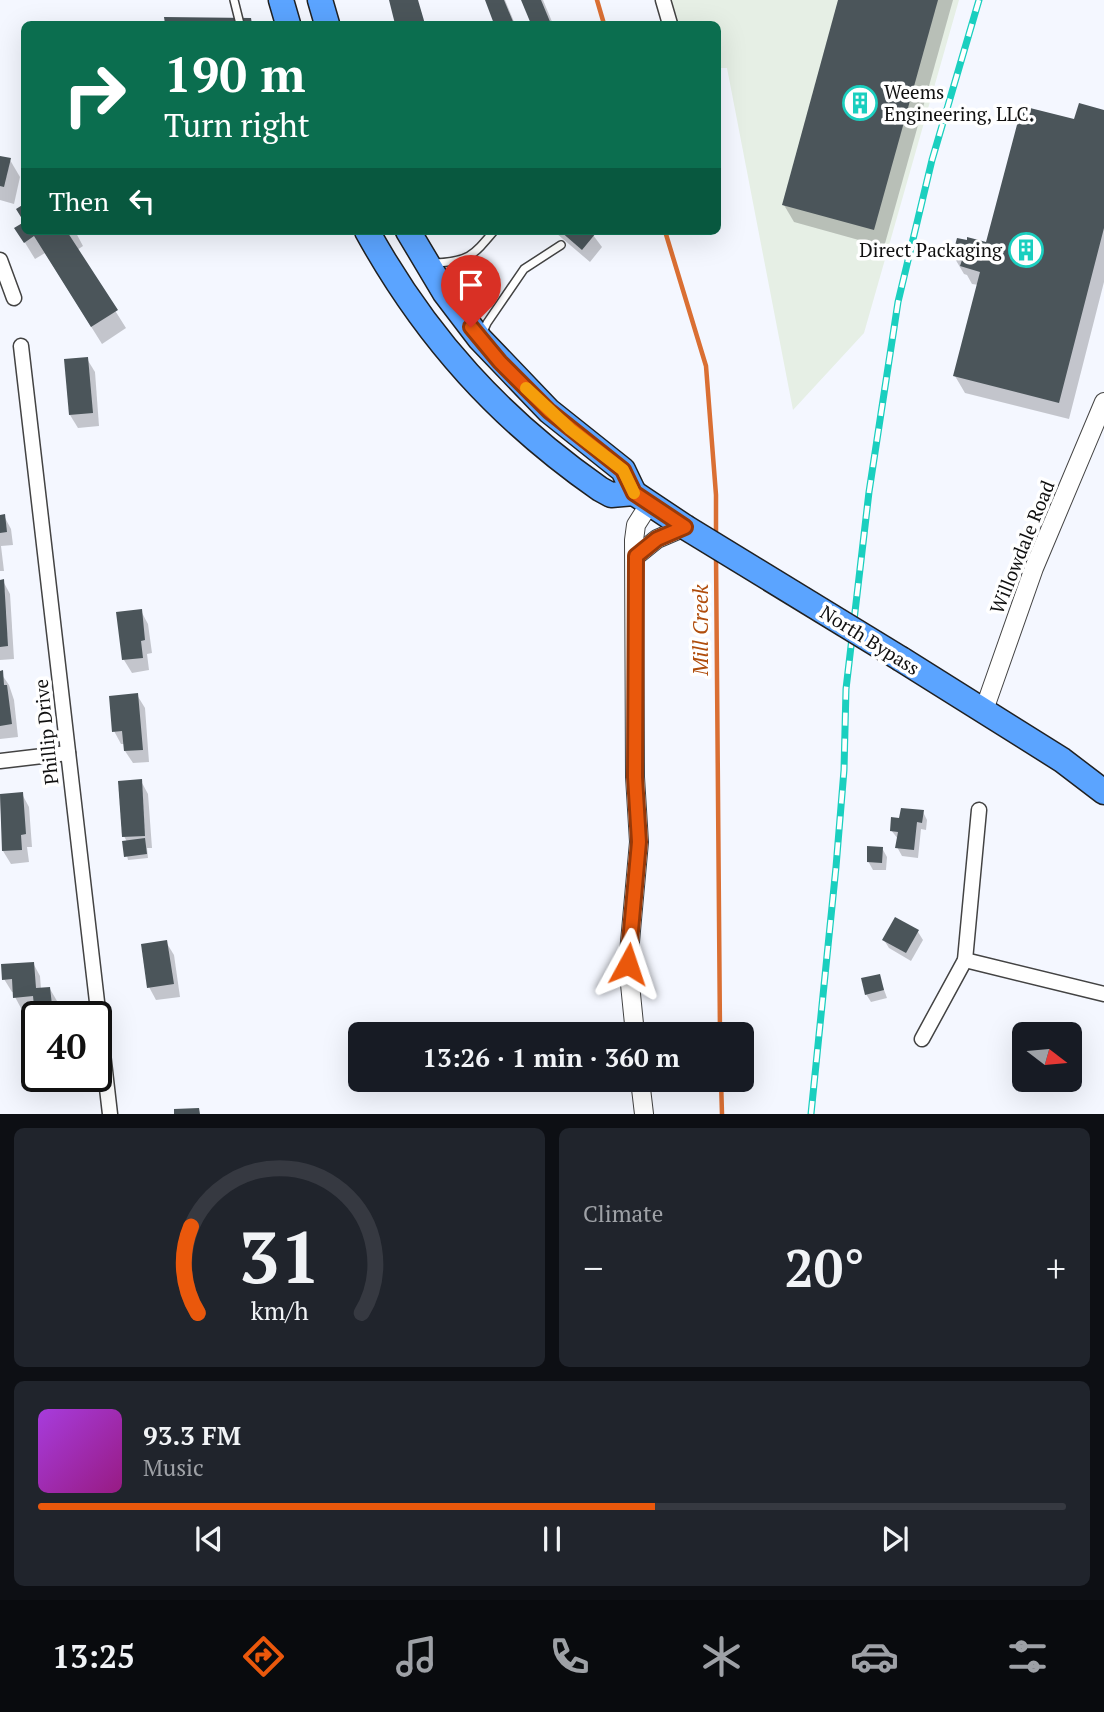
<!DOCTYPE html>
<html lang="en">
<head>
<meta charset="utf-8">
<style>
  body { margin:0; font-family:"PT Serif",serif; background:#20242c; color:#f1f3f6; height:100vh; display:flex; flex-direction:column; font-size:26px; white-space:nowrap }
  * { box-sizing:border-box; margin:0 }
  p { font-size:23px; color:#9ea1a6 }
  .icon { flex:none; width:38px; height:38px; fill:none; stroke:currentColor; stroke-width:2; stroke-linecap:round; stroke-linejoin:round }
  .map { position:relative; height:1114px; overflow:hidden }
  .details { display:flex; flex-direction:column; gap:14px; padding:14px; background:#0d0f14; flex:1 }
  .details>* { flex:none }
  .guide { position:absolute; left:21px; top:21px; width:700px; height:214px; border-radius:10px; box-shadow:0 7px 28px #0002; background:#0b6e4f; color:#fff; overflow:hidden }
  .needle { width:46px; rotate:106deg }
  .controls { position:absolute; left:1012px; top:1022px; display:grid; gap:14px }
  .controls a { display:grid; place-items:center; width:70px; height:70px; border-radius:10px; background:#171b24; box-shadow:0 7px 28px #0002; font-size:35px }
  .speed { position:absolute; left:21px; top:1001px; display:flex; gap:14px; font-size:35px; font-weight:700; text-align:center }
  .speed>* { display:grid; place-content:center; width:91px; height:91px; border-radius:50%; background:#171b24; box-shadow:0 7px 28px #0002; line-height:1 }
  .speed .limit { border:4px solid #111; border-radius:10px; background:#fff; color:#111 }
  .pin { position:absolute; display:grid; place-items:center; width:60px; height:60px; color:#fff; margin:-72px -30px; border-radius:50% 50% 50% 0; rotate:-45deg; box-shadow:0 0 7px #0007 }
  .pin .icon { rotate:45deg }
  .me { position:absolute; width:77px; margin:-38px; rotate:5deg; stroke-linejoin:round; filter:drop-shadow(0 0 5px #0008) }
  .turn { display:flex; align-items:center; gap:24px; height:147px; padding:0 28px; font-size:32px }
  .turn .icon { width:91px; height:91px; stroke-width:2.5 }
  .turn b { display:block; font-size:49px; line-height:60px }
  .then { display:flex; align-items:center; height:66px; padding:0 28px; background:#0003; gap:14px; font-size:26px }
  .big { font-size:52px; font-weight:600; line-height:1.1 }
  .details .widget { flex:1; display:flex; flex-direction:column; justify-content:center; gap:10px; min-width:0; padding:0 24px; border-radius:10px; background:#20242c }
  .details .dial { align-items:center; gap:0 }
  .dial svg { height:182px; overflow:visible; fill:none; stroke:#363941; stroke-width:7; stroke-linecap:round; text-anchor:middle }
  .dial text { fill:#f1f3f6; stroke:none }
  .song { display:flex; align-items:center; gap:21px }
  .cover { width:84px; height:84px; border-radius:10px; background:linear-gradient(135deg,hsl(280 70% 55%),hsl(310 70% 35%)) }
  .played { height:7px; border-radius:4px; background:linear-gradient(90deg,#ea580c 60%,#363941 60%) }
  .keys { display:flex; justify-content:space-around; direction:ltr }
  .heat { display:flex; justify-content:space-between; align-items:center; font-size:38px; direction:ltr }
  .details .tiles { flex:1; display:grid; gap:14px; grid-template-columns:1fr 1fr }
  .widget:last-child { grid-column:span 2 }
  .trip { position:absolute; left:348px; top:1022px; width:406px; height:70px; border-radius:10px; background:#171b24; box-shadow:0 7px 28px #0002; font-weight:600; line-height:70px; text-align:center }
  .tabs { display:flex; height:112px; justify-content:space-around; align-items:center; background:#090b0e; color:#9ea1a6 }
  .tabs .icon { width:49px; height:49px }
  .tabs .on { color:#ea580c }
  .tabs b { font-size:32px; color:#f1f3f6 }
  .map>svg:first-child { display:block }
  .industrial { fill:#e6efe5 }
  .shadow { fill:#0003 }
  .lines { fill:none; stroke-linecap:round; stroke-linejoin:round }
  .stream { stroke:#da6f33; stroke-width:4.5 }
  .building { fill:#4b555a }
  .service-casing { stroke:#434343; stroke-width:10 }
  .minor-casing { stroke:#434343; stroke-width:17 }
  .tertiary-casing { stroke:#434343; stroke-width:20 }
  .trunk-casing { stroke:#212121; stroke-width:27 }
  .service { stroke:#fff; stroke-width:7 }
  .minor { stroke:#fff; stroke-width:14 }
  .tertiary { stroke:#fff; stroke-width:18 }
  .trunk { stroke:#5ba4ff; stroke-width:24 }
  .rail-casing { stroke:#1acfbf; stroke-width:7 }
  .rail { stroke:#fff; stroke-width:4.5; stroke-dasharray:13; stroke-linecap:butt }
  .trunk-bridge-casing { stroke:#212121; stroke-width:27; stroke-linecap:butt }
  .trunk-bridge { stroke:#5ba4ff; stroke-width:24 }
  .route-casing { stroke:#983908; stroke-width:18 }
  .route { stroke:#ea580c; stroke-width:12 }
  .slow { stroke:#f59e0b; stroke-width:12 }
  .labels { text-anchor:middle; stroke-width:7; stroke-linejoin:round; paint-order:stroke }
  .poi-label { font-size:19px; fill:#101010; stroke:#fff; text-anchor:start }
  .street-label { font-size:19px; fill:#101010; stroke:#fff }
  .water-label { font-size:21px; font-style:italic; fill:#b04d0c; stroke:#fff }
</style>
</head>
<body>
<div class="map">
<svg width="1104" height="1114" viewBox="0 0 1104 1114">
  <rect width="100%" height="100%" fill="#f4f7ff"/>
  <polygon class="industrial" points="663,0 959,0 864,333 793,410 727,68 718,68 718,24 670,24"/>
  <g class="shadow">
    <polygon points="486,0 505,0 515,24 496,24"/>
    <polygon points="523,0 543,0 553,24 533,24"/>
    <polygon points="839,0 953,0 884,247 794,222 784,205"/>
    <polygon points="166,19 250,20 252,24 167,24"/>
    <polygon points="1104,112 1104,282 1069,419 965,393 955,376 979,285 972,284 967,275 964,274 954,257 987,244 1076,121"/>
    <polygon points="0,157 10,160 20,177 14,204 0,200"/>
    <polygon points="24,224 24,231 75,231 83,246 77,250 126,328 102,344 45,253 35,259 27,246 17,229"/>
    <polygon points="549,231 590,231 602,247 590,262 556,233 554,235"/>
    <polygon points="87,359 95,372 99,426 78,428 70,415"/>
    <polygon points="4,516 11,529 13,545 1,546 4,571 0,571 0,517"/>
    <polygon points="0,581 3,581 10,594 14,659 0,660"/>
    <polygon points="141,611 148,624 152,653 147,654 149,670 132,673 124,660"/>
    <polygon points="0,672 9,685 14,700 18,737 0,739"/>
    <polygon points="137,695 145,708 149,762 133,763 125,751 125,744 121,744 114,731"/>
    <polygon points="141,781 148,794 152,848 147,848 148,858 128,860 124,842 127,842 124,836"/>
    <polygon points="22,794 29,807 32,847 27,847 29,862 11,864 3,851 0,796"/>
    <polygon points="923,812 927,820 926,830 921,829 918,858 902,856 897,847 898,839 891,830 901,820"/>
    <polygon points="882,848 887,857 886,870 873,870 868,861"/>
    <polygon points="896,919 918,932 923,940 911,961 889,948 884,940"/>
    <polygon points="166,942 174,955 180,997 156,1000 149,987"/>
    <polygon points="33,963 40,976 41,989 50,989 57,1001 58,1017 42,1017 37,1009 22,1010 15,997 14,992 12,992 4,979"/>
    <polygon points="879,976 887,998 871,1002 866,994"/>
  </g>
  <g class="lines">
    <g class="stream">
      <polyline points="597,0 604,24"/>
      <polyline points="665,231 706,366 716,495 716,535"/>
      <polyline points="716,555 720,1034"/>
      <polyline points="721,1080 722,1114"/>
    </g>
  </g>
  <g class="building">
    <polygon points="389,0 418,0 425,24 395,24"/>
    <polygon points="485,0 504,0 514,24 494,24"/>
    <polygon points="521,0 541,0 551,24 531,24"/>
    <polygon points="838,0 938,0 874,230 782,205"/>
    <polygon points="164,17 251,18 252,24 165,24"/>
    <polygon points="1079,103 1104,110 1104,228 1059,403 953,376 980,272 960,266 962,260 952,257 957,238 967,240 967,237 986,242 1022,106 1074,119"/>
    <polygon points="0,156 11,158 4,187 0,186"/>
    <polygon points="24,204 24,231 71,231 68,233 118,310 91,327 34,236 24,243 14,228 24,222 16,209"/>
    <polygon points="560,231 593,231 596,233 582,250"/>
    <polygon points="88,357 93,413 69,415 64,359"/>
    <polygon points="5,514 7,532 0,533 0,515"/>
    <polygon points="4,579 8,646 0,647 0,580"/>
    <polygon points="142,609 145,640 141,641 143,658 122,660 116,612"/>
    <polygon points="3,670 4,685 7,685 12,724 0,726 0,671"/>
    <polygon points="138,693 143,750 124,751 122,731 112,732 109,696"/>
    <polygon points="142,779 145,836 122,837 118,781"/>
    <polygon points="23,792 26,834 21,835 22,850 2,851 0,794"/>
    <polygon points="901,808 924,810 922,823 917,822 914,850 895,848 898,832 890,831 891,817 899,818"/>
    <polygon points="145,838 147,854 124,857 122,841"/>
    <polygon points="867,846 883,847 882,863 867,862"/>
    <polygon points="895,917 919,930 906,953 882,940"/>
    <polygon points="167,940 174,984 147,988 141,944"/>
    <polygon points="34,962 36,988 50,987 52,1005 34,1006 33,996 13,998 12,979 2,980 1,964"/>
    <polygon points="880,974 884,990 865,995 861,978"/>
    <polygon points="199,1108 200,1114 174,1114 174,1109"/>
  </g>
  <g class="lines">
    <g class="service-casing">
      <g id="service">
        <polyline points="234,0 240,24"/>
        <path d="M434 263C468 262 473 256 494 231"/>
        <polyline points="482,334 487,323 524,269 561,245"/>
      </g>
    </g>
    <g class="minor-casing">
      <g id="minor">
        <polyline points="663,0 670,24"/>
        <polyline points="0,260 14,298"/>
        <polyline points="21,346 110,1114"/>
        <polyline points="0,761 68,753"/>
        <polyline points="965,960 1104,994"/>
        <polyline points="922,1039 965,960 979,810"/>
      </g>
    </g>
    <g class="tertiary-casing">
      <g id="tertiary">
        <polyline points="636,556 657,539 685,527"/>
        <polyline points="984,710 1034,568 1104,402"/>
        <polyline points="635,1034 628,964 639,842 635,777 634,540 636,525 650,503"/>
        <polyline points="640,1080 644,1114"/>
      </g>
    </g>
    <g class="trunk-casing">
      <g id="trunk">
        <polyline points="281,0 288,24"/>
        <polyline points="320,0 327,24"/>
        <path d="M367 231C426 338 500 419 600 489L611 495 634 493"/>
        <polyline points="408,231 445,293 480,339 549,411 623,470 634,493"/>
        <polyline points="634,493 685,527"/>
        <polyline points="901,659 1062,760 1104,792"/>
      </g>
    </g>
    <use href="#service" class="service"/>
    <use href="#minor" class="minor"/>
    <use href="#tertiary" class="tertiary"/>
    <use href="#trunk" class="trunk"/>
    <g class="rail-casing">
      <polyline id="rail" points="811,1114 836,867 844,770 846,689 869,492 898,302 932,160 979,0"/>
    </g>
    <use href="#rail" class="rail"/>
    <g class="trunk-bridge-casing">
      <polyline id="trunk-bridge" points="685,527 901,659"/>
    </g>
    <use href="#trunk-bridge" class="trunk-bridge"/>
  </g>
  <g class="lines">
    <g class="route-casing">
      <polyline id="route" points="471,327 500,362 549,411 623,470 634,493 685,527 657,539 636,556 635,777 639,842 628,964"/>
    </g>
    <use href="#route" class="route"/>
    <polyline class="slow" points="526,388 570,429 623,470 634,493"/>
  </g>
  <defs>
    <g id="building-ring" transform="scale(1.75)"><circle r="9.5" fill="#fff" stroke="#1acfbf" stroke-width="1.5"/><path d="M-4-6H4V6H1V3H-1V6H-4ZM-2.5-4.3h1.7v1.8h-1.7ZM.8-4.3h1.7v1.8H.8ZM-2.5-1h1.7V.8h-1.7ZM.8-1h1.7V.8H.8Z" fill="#1acfbf"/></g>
  </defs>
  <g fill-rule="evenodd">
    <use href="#building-ring" x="860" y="103"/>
    <use href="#building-ring" x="1026" y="250"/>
  </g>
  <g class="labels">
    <g class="poi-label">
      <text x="884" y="99">Weems<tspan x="884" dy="22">Engineering, LLC.</tspan></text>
      <text x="1002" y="257" text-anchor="end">Direct Packaging</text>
    </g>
    <g class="street-label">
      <text transform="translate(1022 547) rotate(-68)" y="7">Willowdale Road</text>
      <text transform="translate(870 640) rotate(32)" y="7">North Bypass</text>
      <text transform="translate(46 732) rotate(-96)" y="7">Phillip Drive</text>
    </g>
    <g class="water-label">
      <text transform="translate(701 630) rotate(-90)" y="7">Mill Creek</text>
    </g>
  </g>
</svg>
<div class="controls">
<a><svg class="needle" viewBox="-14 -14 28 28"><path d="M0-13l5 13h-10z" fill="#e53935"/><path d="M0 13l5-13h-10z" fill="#9ea1a6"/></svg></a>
</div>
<div class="speed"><div class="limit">40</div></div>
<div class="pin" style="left:471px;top:327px;background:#d93025"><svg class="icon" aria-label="arrive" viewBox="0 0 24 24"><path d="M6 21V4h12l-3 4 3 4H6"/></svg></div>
<svg class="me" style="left:628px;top:964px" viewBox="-20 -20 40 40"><path d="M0-17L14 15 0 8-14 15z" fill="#ea580c" stroke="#fff" stroke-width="4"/></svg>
<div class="trip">13:26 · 1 min · 360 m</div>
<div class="guide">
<div class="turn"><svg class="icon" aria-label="right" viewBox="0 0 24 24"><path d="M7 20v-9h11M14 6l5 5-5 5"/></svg><div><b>190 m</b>Turn right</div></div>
<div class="then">Then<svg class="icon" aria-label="left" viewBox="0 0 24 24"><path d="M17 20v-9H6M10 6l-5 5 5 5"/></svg></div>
</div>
</div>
<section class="details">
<div class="tiles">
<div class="widget dial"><svg viewBox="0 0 100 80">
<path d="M14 69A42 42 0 1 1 86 69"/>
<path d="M14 69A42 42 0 0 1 11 31" stroke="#ea580c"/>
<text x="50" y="56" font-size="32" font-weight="700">31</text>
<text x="50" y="72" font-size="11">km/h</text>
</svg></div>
<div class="widget"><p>Climate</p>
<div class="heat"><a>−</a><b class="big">20°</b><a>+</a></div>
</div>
<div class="widget">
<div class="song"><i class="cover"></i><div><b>93.3 FM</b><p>Music</p></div></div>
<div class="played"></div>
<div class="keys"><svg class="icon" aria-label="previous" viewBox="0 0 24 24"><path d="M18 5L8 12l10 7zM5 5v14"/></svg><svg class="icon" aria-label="pause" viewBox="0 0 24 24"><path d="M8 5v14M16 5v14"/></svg><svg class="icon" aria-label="next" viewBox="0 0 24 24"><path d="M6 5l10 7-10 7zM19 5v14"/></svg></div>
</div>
</div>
</section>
<nav class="tabs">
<b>13:25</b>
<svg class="icon on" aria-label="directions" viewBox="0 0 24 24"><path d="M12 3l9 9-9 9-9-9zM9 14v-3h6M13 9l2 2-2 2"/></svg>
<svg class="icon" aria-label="music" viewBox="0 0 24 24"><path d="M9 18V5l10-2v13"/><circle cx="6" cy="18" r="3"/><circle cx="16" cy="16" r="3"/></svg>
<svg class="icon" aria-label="phone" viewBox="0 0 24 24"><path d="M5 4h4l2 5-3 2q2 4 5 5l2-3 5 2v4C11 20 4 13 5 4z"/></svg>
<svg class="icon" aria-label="climate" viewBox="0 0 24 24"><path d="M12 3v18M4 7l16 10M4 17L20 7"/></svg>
<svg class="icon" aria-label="car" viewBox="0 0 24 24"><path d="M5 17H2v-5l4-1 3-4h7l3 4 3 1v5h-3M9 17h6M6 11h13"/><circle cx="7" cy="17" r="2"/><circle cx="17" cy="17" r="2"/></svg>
<svg class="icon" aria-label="filters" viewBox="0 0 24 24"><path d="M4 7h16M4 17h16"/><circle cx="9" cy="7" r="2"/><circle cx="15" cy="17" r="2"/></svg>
</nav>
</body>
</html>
